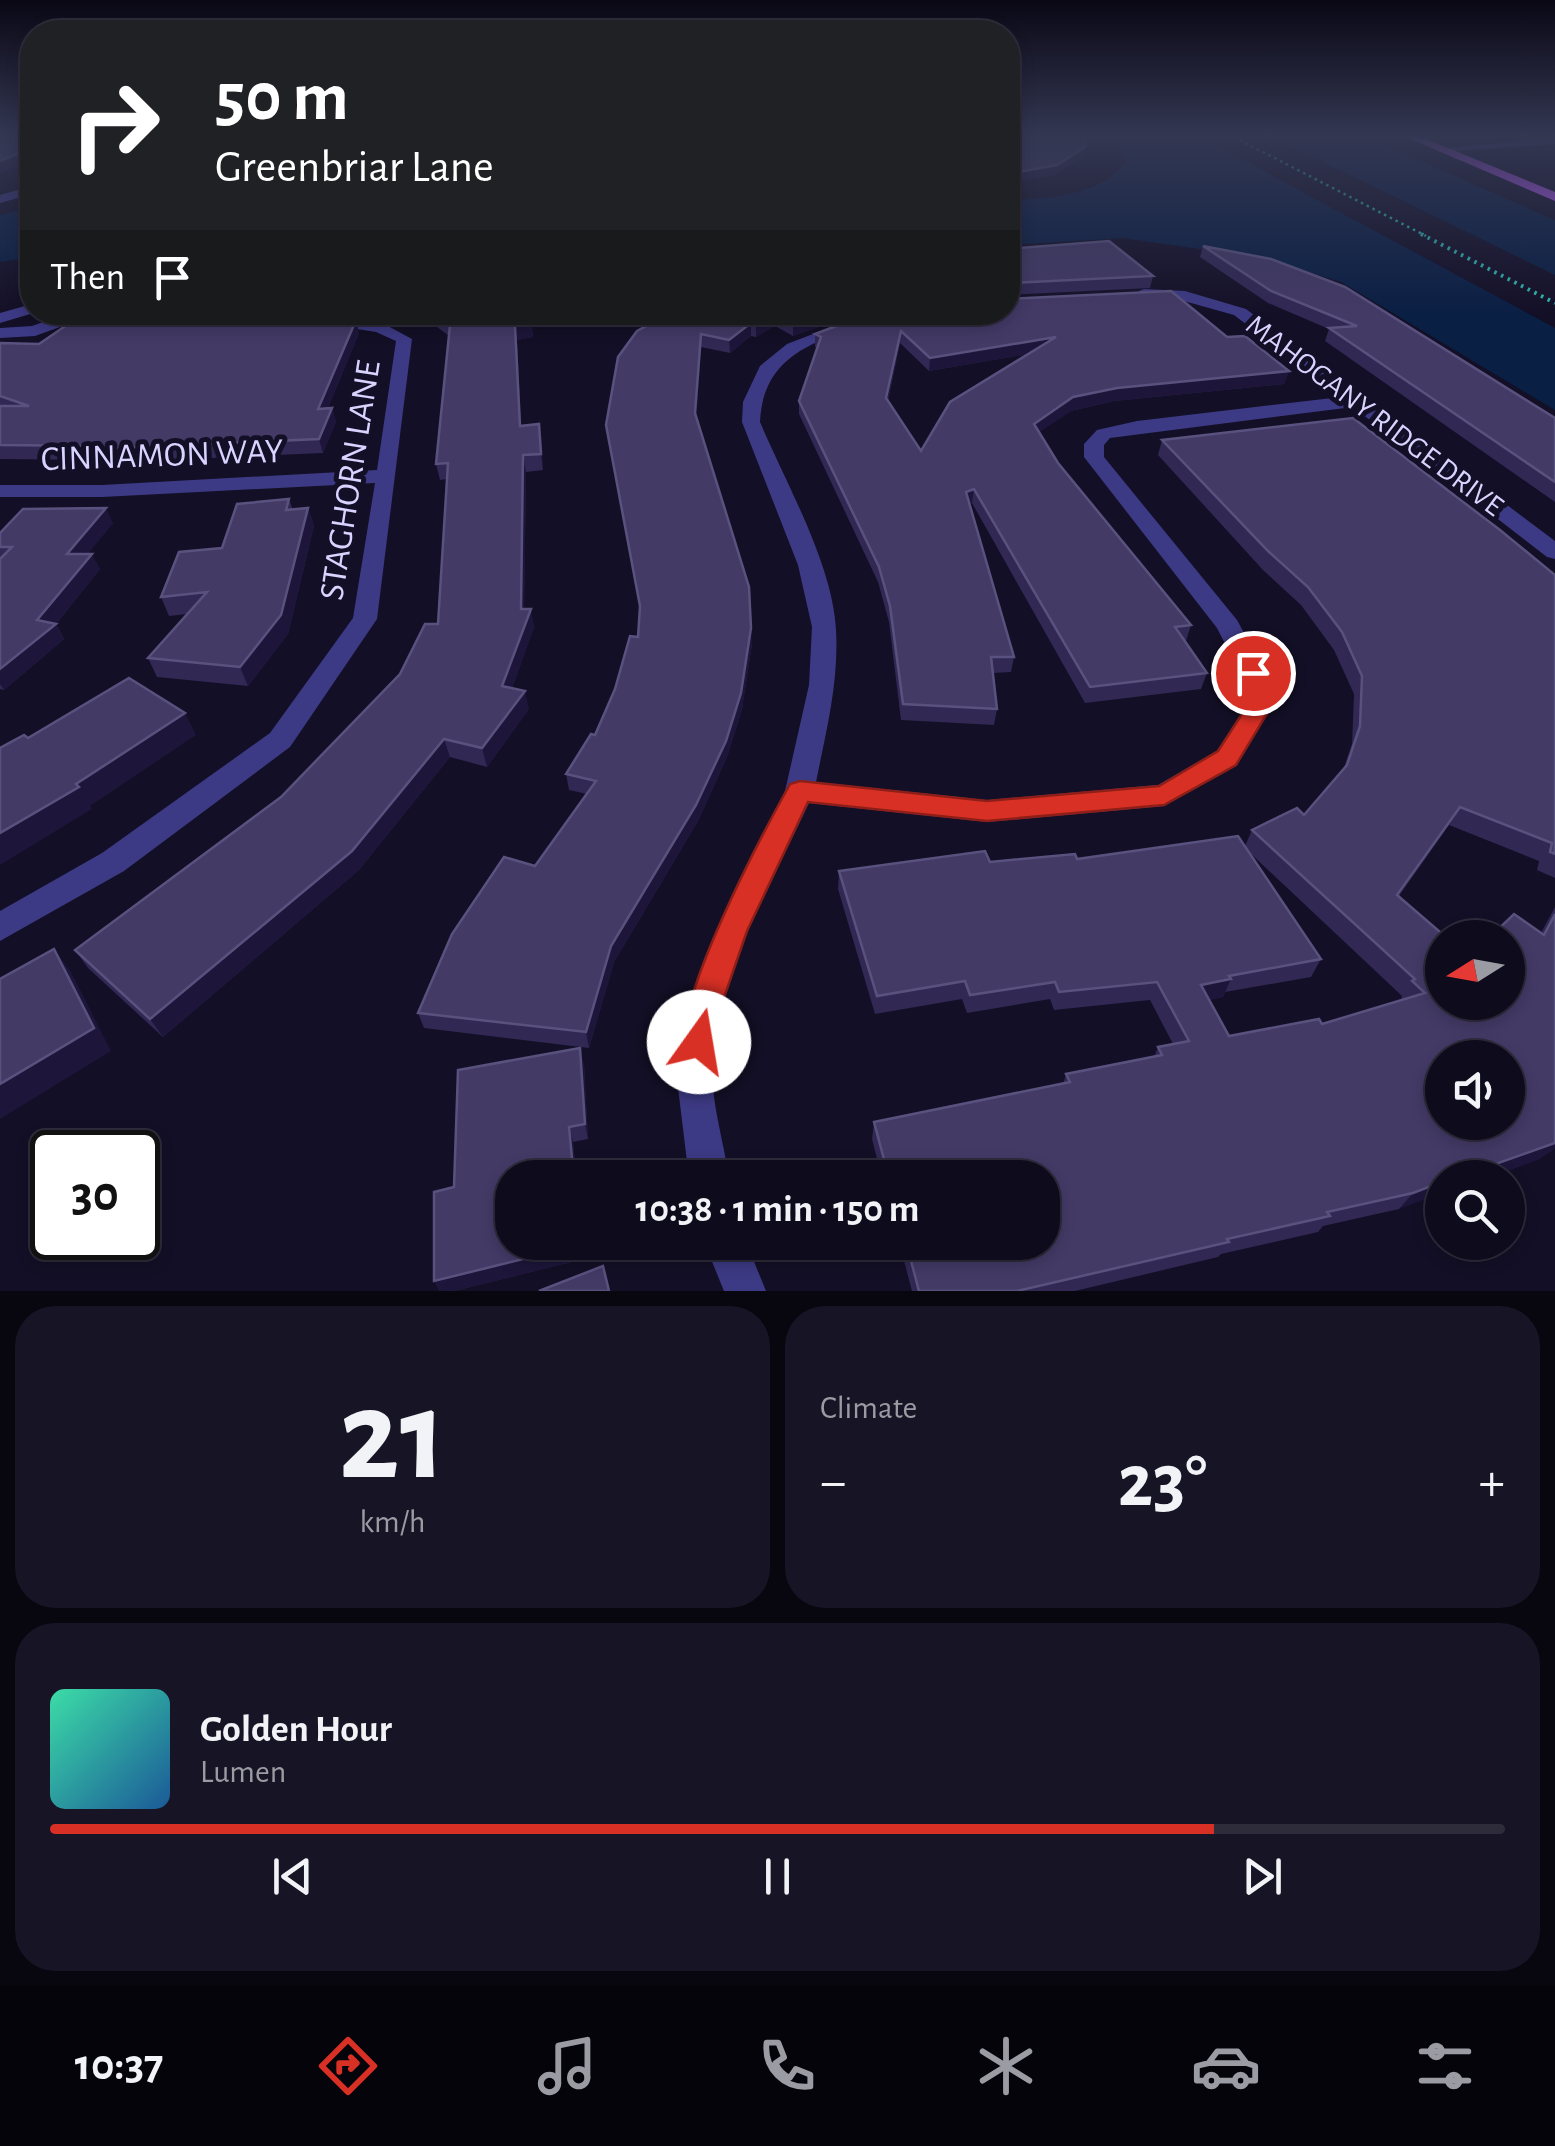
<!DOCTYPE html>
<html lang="en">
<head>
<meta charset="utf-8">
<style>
  body { margin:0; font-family:"Alegreya Sans",sans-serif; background:#171425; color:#f1f3f6; height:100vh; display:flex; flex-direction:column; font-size:38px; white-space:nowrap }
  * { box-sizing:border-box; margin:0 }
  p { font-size:32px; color:#9b9ba3 }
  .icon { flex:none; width:55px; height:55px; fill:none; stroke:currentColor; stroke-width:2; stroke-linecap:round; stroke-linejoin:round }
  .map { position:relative; height:1291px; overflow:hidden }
  .panel { display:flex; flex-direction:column; gap:15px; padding:15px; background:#08060f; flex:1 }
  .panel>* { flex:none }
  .top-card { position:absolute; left:20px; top:20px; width:1000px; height:305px; border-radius:40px; box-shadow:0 5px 15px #0003,0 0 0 2px #2e2b3b; background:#202124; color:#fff; overflow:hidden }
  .needle { width:65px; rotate:259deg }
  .tools { position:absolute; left:1425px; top:920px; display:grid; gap:20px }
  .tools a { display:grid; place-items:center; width:100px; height:100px; border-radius:50%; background:#0e0b1c; box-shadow:0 5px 15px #0003,0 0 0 2px #2e2b3b; font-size:50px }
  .speed { position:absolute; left:30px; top:1130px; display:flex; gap:20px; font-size:50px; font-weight:700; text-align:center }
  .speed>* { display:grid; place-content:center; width:130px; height:130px; border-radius:50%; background:#0e0b1c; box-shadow:0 5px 15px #0003,0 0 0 2px #2e2b3b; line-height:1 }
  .speed .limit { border:5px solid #111; border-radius:15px; background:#fff; color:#111 }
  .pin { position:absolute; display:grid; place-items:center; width:85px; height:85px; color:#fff; margin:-42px; border:5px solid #fff; border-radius:50%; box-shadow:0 2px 10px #0007 }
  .me { position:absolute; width:110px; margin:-55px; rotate:13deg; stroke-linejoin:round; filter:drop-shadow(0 0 8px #0008) }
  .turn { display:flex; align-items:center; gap:35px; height:210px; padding:0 30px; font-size:45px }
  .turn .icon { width:130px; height:130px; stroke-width:2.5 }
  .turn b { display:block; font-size:70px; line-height:85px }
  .then { display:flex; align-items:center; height:95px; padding:0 30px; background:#0003; gap:20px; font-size:38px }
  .big { font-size:75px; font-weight:700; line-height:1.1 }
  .panel .widget { flex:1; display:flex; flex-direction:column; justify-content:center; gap:15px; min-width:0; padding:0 35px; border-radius:40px; background:#171425 }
  .panel .dial { align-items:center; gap:0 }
  .dial b { font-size:130px; line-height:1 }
  .song { display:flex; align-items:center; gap:30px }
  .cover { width:120px; height:120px; border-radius:15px; background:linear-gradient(135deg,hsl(160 70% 55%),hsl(210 70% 35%)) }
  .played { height:10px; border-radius:5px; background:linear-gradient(90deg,#d93025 80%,#2e2b3b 80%) }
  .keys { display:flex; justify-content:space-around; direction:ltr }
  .heat { display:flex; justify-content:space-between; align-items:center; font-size:55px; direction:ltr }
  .panel .tiles { flex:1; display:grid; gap:15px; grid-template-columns:1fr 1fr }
  .widget:last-child { grid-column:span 2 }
  .trip { position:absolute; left:495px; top:1160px; width:565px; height:100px; border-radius:40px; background:#0e0b1c; box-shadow:0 5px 15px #0003,0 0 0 2px #2e2b3b; font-weight:700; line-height:100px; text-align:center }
  .tab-bar { display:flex; height:160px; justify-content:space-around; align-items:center; background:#06040b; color:#9b9ba3 }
  .tab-bar .icon { width:70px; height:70px }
  .tab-bar .on { color:#d93025 }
  .tab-bar b { font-size:45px; color:#f1f3f6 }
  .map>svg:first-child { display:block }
  .water { fill:#0a1f44 }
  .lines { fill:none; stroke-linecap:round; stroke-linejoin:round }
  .path-far1 { stroke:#2fb8b0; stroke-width:2.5; stroke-dasharray:2.5 4; stroke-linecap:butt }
  .path { stroke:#2fb8b0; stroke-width:4; stroke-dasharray:2.5 5; stroke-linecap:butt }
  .minor { fill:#3d3a85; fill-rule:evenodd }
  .primary { fill:#c25bff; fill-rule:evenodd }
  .wall { fill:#312854; fill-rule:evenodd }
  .shaded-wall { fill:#1d163a }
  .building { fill:#433a66; stroke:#5a527e; stroke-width:2.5; fill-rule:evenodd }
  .route { fill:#d93025; stroke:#8d1f18; stroke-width:2.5 }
  .labels { text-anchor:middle; stroke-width:10; stroke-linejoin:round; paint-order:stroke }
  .far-street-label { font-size:30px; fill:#d9d4ff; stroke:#130f26 }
  .street-label { font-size:35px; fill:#d9d4ff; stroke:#130f26 }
</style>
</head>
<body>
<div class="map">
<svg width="1555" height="1291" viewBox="0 0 1555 1291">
  <rect width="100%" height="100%" fill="#130f26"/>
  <g class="water">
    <path d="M1100 134H1195L1555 328V410L1341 282 1262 258 1123 238 1008 245V201C1049 197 1102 197 1127 160L1116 144Z"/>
    <polygon points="1266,134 1359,134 1555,220 1555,275"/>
    <polygon points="32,207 32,257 0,262 0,215"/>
  </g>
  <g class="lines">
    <polyline class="path-far1" points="1228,134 1426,236"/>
    <polyline class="path" points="1421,234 1555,303"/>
    <g class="minor">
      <polygon points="1555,138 1555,144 1439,152 1433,149"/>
      <polygon points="32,186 32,194 0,203 0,195"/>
      <path d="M1144 289 1185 291 1246 309 1555 541V559L1547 557 1353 407 1110 438 1104 445V457L1237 620 1266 673 1269 711 1237 765 1164 806 987 822 809 803C772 882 713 981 712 1070 712 1105 724 1143 729 1178H689L676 1071 685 1012 716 931 785 791 809 685 812 627 798 565 742 422 743 402 760 366 787 344 839 324 853 327C843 335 829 337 817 342 780 359 762 382 760 422 786 483 833 565 836 630 839 682 826 732 816 782L987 800 1158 785 1217 751 1243 711 1240 673 1217 628 1084 457V444L1097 430 1137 421 1341 397 1234 315 1184 301 1139 297V291Z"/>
      <polygon points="32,304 32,312 37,312 0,323 0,313"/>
      <polygon points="105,315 113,320 111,323 60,327 35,336 0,338 0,328 32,326 57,317"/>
      <polygon points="325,315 386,325 412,339 377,619 290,747 124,871 0,941 0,911 102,853 270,733 353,618 375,483 102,497 0,497 0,485 102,485 377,470 396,341 376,332 319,323 319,317"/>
      <polygon points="704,1242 746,1242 766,1291 724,1291"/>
    </g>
    <polygon class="primary" points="1399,134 1414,134 1555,192 1555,201"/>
  </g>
  <g class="wall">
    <polygon points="1203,246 1555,418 1555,502 1325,341 1329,329 1268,303 1200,257"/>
    <polygon points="1008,249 1153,276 1150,288 1008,295"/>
    <polygon points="329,312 368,312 366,317"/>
    <polygon points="415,312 522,312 531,322 533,337 517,340 521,425 539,424 543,470 526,472 524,609 534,627 512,688 529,709 487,767 450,757 359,870 163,1037 88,968 75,950 281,797 400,674 438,624 447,479 440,480 436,464 449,336 419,313"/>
    <polygon points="673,312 873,312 852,315 793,336 775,326 756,337 751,336 730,353 701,347 696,418 752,644 742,709 727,757 698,821 614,962 589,1048 424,1028 418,1013 535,866 587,794 569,790 566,774 595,735 638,637 640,611 606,425"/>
    <path d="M890 312 1227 337 1289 371 1284 384 1114 401 1071 411 1039 432 1058 463 1191 625 1186 641H1184L1207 673 1201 689 1085 703 972 503 969 504 1014 657 1011 672 993 673 997 709 994 725 901 720 889 622 878 582 799 414V401L817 348 815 347V334ZM900 343 929 371 1028 354 921 451 888 401Z"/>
    <polygon points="359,333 328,408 332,408 336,422 323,453 99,463 98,460 0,459 0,343 39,344"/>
    <path d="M1162 440 1555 575V878L1537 870 1539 861 1449 825 1399 896 1442 1002 1541 933 1555 907V1148L1539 1159 1488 1178H1442L1399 1209 1323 1226 1318 1232 1221 1254 1218 1257 1075 1291H912L899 1242H1042V1178H882L872 1139 874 1122 1063 1084 1066 1074 1154 1057 1158 1047 1173 1044 1150 1000 1054 1010 1050 999 967 1013 962 999 875 1014 838 889 839 871 1077 859 1245 846 1252 830 1304 815 1343 770 1352 744 1354 694 1334 650 1301 605 1263 570 1158 455ZM1249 852 1402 996 1401 1000 1322 1024 1229 1036 1209 1000 1223 997 1225 992 1311 977 1321 959Z"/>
    <polygon points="289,499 293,510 308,508 314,526 288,634 248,686 157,677 148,658 187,614 169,616 161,597 222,548"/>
    <polygon points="113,523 87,554 100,569 56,624 64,639 4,690 0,689 0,533"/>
    <polygon points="584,1064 588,1139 573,1142 584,1259 454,1291 440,1291 434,1281 454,1187"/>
  </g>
  <g class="shaded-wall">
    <polygon points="1085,147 1083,157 1055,175 1008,184 1008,174"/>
    <polygon points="32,148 32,160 0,173 0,161"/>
    <polygon points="823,312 873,312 852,315 793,336 793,323"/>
    <polygon points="775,314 775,326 756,337 756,324"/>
    <polygon points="356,320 359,333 322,423 318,409"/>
    <polygon points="531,322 533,337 517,340 522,441 520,426 515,326"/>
    <polygon points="751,323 751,336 730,353 729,340"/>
    <polygon points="901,331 900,343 885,412 886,398"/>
    <polygon points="701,334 701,347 696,427 695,413"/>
    <polygon points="1056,337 1054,350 929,371 930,358"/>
    <polygon points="1289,371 1284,384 1114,401 1071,411 1031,438 1034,424 1073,397 1117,388"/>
    <polygon points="332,408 336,422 323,453 319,439"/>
    <polygon points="539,424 542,440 543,470 541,454"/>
    <polygon points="523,455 526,472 524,626 521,609"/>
    <polygon points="974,489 972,503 964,506 966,492"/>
    <polygon points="106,508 113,523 75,570 67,554"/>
    <polygon points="308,508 314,526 288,634 248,686 240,667"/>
    <polygon points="92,554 100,569 56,624 64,639 4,690 0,684 0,669 37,620"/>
    <polygon points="531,609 534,627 506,704 502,686"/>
    <polygon points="751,628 752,644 742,709 727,757 698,821 614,962 589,1048 586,1032 611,946"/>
    <polygon points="525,691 529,709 487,767 482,748"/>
    <polygon points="185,713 196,735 90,806 92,809 0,865 0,833"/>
    <polygon points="444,739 450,757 359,870 163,1037 150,1019"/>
    <polygon points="1460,807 1449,825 1386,913 1397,895"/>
    <polygon points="54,949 71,972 111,1051 0,1119 0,1084"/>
    <polygon points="1231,979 1223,997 1193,1003 1201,985"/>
    <polygon points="580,1048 584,1064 588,1139 585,1124"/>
    <polygon points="569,1127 573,1142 576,1178 574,1178"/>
    <polygon points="1555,1143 1555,1148 1539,1159 1488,1178 1456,1178"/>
    <polygon points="1442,1182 1442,1193 1399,1209 1413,1193"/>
    <polygon points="580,1242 583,1242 584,1259 454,1291 440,1291 434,1281"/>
  </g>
  <g class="building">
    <polygon points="31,134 32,134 32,148 0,161 0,138 28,139"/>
    <polygon points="1008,134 1085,134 1085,147 1057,165 1008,174"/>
    <polygon points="1109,241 1153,276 1009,283 1008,297 1008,249"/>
    <polygon points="1203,246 1271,259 1345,287 1555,418 1555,482 1329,328 1357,326 1271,291"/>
    <path d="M1171 291 1227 337 1245 336 1289 371 1117 388 1073 397 1034 424 1058 463 1191 625 1175 627 1207 673 1090 687 974 489 966 492 1014 657H991L997 709 903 704 890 606 879 567 799 401 821 337 815 334 847 322 890 312H1008V299ZM901 331 930 358 1056 337 950 402 921 451 886 398Z"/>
    <polygon points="434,312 522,312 531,322 515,326 520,426 539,424 541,454 523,455 521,609 531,609 502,686 525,691 482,748 444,739 352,851 150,1019 75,950 281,797 400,674 425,624 438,624 448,463 436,464 450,325"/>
    <polygon points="673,312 823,312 793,323 775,314 756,324 751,323 729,340 701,334 695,413 749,587 751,628 741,693 726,741 696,805 611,946 586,1032 418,1013 452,934 504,857 535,866 596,781 566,774 591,734 595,735 615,689 630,636 638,637 640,606 606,425 618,357 637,331"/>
    <polygon points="305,315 356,320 318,409 332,408 319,439 93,449 95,446 0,445 0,406 29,406 0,396 0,343 39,344 80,316"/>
    <path d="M1353 418 1500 530 1555 575V854L1550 852 1552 843 1460 807 1397 895 1447 938H1442V1002H1508V938H1489L1514 914 1544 935 1555 914V1143L1456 1178H1442V1182L1413 1193 1327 1212 1330 1216 1227 1239 1229 1242 1017 1291H919L906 1242H1042V1178H889L874 1122 1070 1082 1066 1074 1162 1055 1158 1047 1189 1041 1157 982 1059 992 1055 982 970 995 965 981 877 996 839 871 985 851 990 862 1075 854 1077 859 1238 836 1321 959 1229 976 1231 979 1201 985 1229 1036 1319 1019 1322 1024 1425 993 1412 981 1415 979 1252 830 1297 808 1304 815 1347 765 1360 726 1362 676 1342 632 1308 587 1269 552 1162 440ZM1442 1058H1508V1122H1442Z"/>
    <polygon points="289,499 286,510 308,508 281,615 240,667 148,658 207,592 161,597 179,552 222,548 237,504"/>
    <polygon points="106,508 67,554 92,554 37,620 56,624 0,669 0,559 12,547 0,547 0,533 23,509"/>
    <polygon points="129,678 185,713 76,784 79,787 0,833 0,748 24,735 28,738"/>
    <polygon points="54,949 94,1028 0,1084 0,979"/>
    <polygon points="580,1048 585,1124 569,1127 574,1178 512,1178 512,1242 580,1242 580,1245 434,1281 434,1192 454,1187 458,1070"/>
    <polygon points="603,1266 609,1291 539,1291"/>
  </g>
  <linearGradient id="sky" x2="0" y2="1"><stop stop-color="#0a0815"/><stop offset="0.43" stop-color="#333752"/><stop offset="1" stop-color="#333752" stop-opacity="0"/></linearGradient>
  <rect width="1555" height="315" fill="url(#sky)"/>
  <path class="route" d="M1253 665 1265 673 1268 712 1236 765 1164 805 987 821 808 802 747 931 719 1012 711 1052 699 1057 687 1052C668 1010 765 829 790 784L800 781 987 801 1159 786 1218 751 1244 711 1241 673Z"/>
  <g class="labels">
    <g class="far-street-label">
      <text transform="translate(1375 415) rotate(37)" y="10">MAHOGANY RIDGE DRIVE</text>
    </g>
    <g class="street-label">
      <text transform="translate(162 454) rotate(-2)" y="12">CINNAMON WAY</text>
      <text transform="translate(349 480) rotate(-81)" y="12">STAGHORN LANE</text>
    </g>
  </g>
</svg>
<div class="tools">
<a><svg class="needle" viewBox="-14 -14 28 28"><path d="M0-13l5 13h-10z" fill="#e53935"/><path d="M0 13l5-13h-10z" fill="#9b9ba3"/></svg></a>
<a><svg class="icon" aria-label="sound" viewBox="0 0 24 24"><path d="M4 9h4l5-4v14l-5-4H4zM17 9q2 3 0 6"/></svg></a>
<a><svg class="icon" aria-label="search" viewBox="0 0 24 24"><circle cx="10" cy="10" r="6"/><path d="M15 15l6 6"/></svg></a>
</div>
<div class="speed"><div class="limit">30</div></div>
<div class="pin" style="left:1253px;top:673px;background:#d93025"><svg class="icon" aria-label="arrive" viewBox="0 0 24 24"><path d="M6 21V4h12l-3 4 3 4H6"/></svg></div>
<svg class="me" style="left:699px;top:1042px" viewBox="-20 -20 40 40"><circle r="19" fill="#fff"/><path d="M0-13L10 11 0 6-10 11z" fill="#d93025"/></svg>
<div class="trip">10:38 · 1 min · 150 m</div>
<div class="top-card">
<div class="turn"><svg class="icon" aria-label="right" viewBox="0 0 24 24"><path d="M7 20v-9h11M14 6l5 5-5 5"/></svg><div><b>50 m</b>Greenbriar Lane</div></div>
<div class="then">Then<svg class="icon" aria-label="arrive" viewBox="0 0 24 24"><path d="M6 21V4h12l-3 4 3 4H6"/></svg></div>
</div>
</div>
<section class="panel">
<div class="tiles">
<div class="widget dial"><b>21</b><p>km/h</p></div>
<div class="widget"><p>Climate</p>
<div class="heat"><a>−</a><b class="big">23°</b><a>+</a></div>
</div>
<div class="widget">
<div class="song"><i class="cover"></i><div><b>Golden Hour</b><p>Lumen</p></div></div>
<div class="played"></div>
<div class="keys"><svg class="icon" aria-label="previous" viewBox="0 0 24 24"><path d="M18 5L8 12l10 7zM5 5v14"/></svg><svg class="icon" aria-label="pause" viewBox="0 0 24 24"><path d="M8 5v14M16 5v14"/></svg><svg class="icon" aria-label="next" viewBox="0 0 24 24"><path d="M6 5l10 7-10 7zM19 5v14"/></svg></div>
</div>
</div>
</section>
<nav class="tab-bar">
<b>10:37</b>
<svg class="icon on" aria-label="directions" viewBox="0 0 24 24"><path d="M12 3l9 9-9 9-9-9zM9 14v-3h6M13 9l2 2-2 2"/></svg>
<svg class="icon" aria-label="music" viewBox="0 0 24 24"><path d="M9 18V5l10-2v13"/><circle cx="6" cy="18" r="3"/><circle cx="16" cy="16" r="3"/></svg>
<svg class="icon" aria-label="phone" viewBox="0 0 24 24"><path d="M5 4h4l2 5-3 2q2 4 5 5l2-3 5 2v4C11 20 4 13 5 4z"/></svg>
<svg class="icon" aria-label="climate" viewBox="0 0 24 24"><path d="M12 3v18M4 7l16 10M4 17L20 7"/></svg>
<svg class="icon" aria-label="car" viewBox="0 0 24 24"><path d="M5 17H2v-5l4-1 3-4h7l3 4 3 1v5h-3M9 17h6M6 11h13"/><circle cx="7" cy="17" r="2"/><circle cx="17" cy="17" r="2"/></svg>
<svg class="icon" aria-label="filters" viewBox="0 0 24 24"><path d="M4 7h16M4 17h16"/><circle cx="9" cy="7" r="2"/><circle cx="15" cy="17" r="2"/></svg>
</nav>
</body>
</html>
